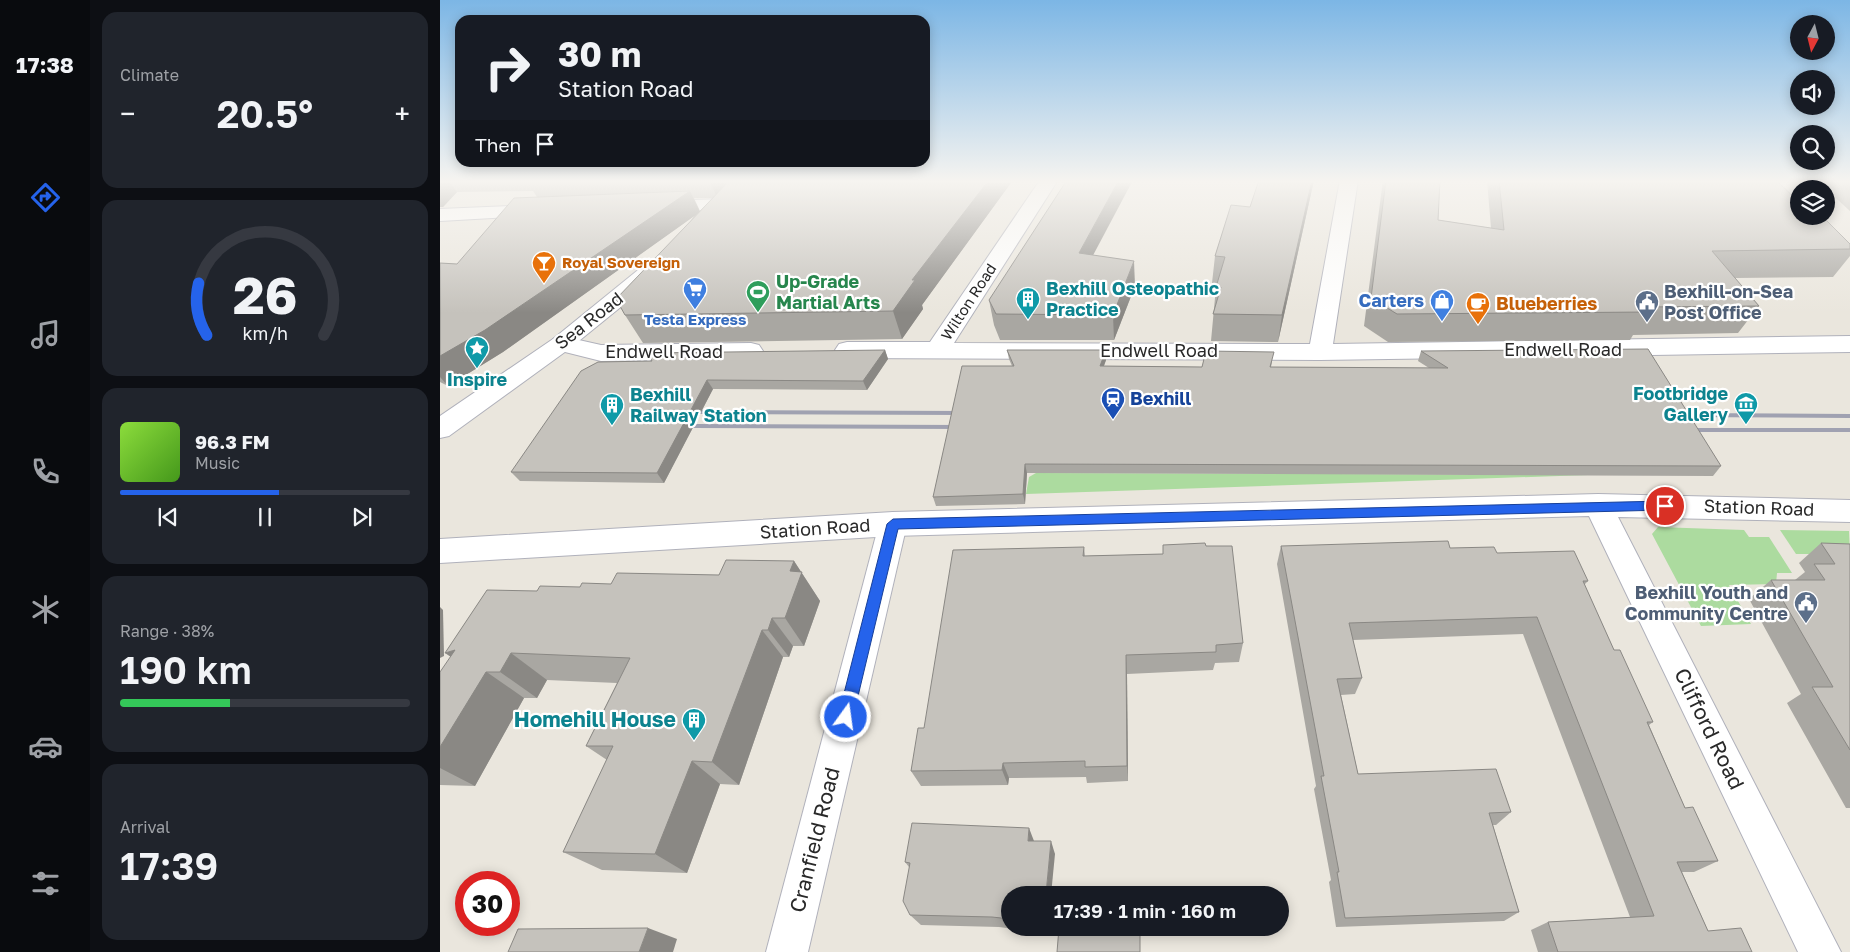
<!DOCTYPE html>
<html lang="en">
<head>
<meta charset="utf-8">
<style>
  body { margin:0; font-family:"Golos Text",sans-serif; background:#20242c; color:#f1f3f6; height:100vh; display:flex; flex-direction:column; font-size:19px; white-space:nowrap }
  * { box-sizing:border-box; margin:0 }
  p { font-size:16px; color:#9ea1a6 }
  .icon { flex:none; width:28px; height:28px; fill:none; stroke:currentColor; stroke-width:2; stroke-linecap:round; stroke-linejoin:round }
  .map { position:relative; flex:1; overflow:hidden }
  .drawer { display:flex; flex-direction:column; gap:12px; padding:12px; background:#0d0f14; width:350px }
  .drawer>* { flex:none }
  .guide { position:absolute; left:15px; top:15px; width:475px; height:152px; border-radius:15px; box-shadow:0 2px 12px #0003; background:#171b24; color:#f1f3f6; overflow:hidden }
  .needle { width:32px; rotate:187deg }
  .tools { position:absolute; left:1350px; top:15px; display:grid; gap:10px }
  .tools a { display:grid; place-items:center; width:45px; height:45px; border-radius:50%; background:#171b24; box-shadow:0 2px 12px #0003; font-size:25px }
  .speed { position:absolute; left:15px; top:871px; display:flex; gap:10px; font-size:25px; font-weight:700; text-align:center }
  .speed>* { display:grid; place-content:center; width:65px; height:65px; border-radius:50%; background:#171b24; box-shadow:0 2px 12px #0003; line-height:1 }
  .speed .limit { border:8px solid #d22; background:#fff; color:#111 }
  .pin { position:absolute; display:grid; place-items:center; width:42px; height:42px; color:#fff; margin:-21px; border:2px solid #fff; border-radius:50%; box-shadow:0 1px 5px #0007 }
  .me { position:absolute; width:55px; margin:-28px; rotate:14deg; stroke-linejoin:round; filter:drop-shadow(0 0 4px #0008) }
  .turn { display:flex; align-items:center; gap:18px; height:105px; padding:0 20px; font-size:22px }
  .turn .icon { width:65px; height:65px; stroke-width:2.5 }
  .turn b { display:block; font-size:35px; line-height:42px }
  .then { display:flex; align-items:center; height:48px; padding:0 20px; background:#0003; gap:10px; font-size:19px }
  .big { font-size:38px; font-weight:600; line-height:1.1 }
  .drawer .tile { flex:1; display:flex; flex-direction:column; justify-content:center; gap:8px; min-width:0; padding:0 18px; border-radius:15px; background:#20242c }
  .drawer .dial { align-items:center; gap:0 }
  .dial svg { height:130px; overflow:visible; fill:none; stroke:#363941; stroke-width:7; stroke-linecap:round; text-anchor:middle }
  .dial text { fill:#f1f3f6; stroke:none }
  .song { display:flex; align-items:center; gap:15px }
  .cover { width:60px; height:60px; border-radius:8px; background:linear-gradient(135deg,hsl(90 70% 55%),hsl(100 70% 35%)) }
  .played { height:5px; border-radius:2px; background:linear-gradient(90deg,#2563eb 55%,#363941 55%) }
  .keys { display:flex; justify-content:space-around; direction:ltr }
  .heat { display:flex; justify-content:space-between; align-items:center; font-size:28px; direction:ltr }
  .charge { height:8px; border-radius:4px; background:linear-gradient(90deg,#34c759 38%,#363941 0) }
  .trip { position:absolute; left:561px; top:886px; width:288px; height:50px; border-radius:25px; background:#171b24; box-shadow:0 2px 12px #0003; font-weight:600; line-height:50px; text-align:center }
  main { display:flex; flex:1; min-height:0 }
  .dock { display:flex; flex-direction:column; width:90px; justify-content:space-around; align-items:center; background:#090b0e; color:#9ea1a6 }
  .dock .icon { width:35px; height:35px }
  .dock .current { color:#2563eb }
  .dock b { font-size:22px; color:#f1f3f6 }
  .map>svg:first-child { display:block }
  .green { fill:#acdb9f }
  .lines { fill:none; stroke-linecap:round; stroke-linejoin:round }
  .street-casing { stroke:#b0b1bb; stroke-width:2 }
  .secondary-casing { stroke:#b0b1bb; stroke-width:2 }
  .street { fill:#fff; fill-rule:evenodd }
  .secondary { fill:#fff; fill-rule:evenodd }
  .rail { stroke:#a0a1b1; stroke-width:4 }
  .wall { fill:#a9a7a2; fill-rule:evenodd }
  .shaded-wall { fill:#8a8884 }
  .building { fill:#c5c2bc; stroke:#8a8884 }
  .route { fill:#2563eb; stroke:#184099 }
  .labels { text-anchor:middle; stroke-width:4.5; stroke-linejoin:round; paint-order:stroke }
  .far-food-label { font-size:15px; font-weight:bold; fill:#c56008; stroke:#fff; text-anchor:start }
  .far-street-label { font-size:15px; fill:#292929; stroke:#fff }
  .far-shop-label { font-size:15px; font-weight:bold; fill:#366cbe; stroke:#fff }
  .leisure-label { font-size:18px; font-weight:bold; fill:#27864d; stroke:#fff; text-anchor:start }
  .culture-label { font-size:18px; font-weight:bold; fill:#0d838f; stroke:#fff; text-anchor:start }
  .service-label { font-size:18px; font-weight:bold; fill:#4e5e75; stroke:#fff; text-anchor:start }
  .shop-label { font-size:18px; font-weight:bold; fill:#366cbe; stroke:#fff; text-anchor:end }
  .food-label { font-size:18px; font-weight:bold; fill:#c56008; stroke:#fff; text-anchor:start }
  .street-label { font-size:18px; fill:#292929; stroke:#fff }
  .transit-label { font-size:18px; font-weight:bold; fill:#164399; stroke:#fff; text-anchor:start }
  .near-culture-label { font-size:21px; font-weight:bold; fill:#0d838f; stroke:#fff; text-anchor:end }
  .near-street-label { font-size:21px; fill:#292929; stroke:#fff }
</style>
</head>
<body>
<main>
<nav class="dock">
<b>17:38</b>
<svg class="icon current" aria-label="directions" viewBox="0 0 24 24"><path d="M12 3l9 9-9 9-9-9zM9 14v-3h6M13 9l2 2-2 2"/></svg>
<svg class="icon" aria-label="music" viewBox="0 0 24 24"><path d="M9 18V5l10-2v13"/><circle cx="6" cy="18" r="3"/><circle cx="16" cy="16" r="3"/></svg>
<svg class="icon" aria-label="phone" viewBox="0 0 24 24"><path d="M5 4h4l2 5-3 2q2 4 5 5l2-3 5 2v4C11 20 4 13 5 4z"/></svg>
<svg class="icon" aria-label="climate" viewBox="0 0 24 24"><path d="M12 3v18M4 7l16 10M4 17L20 7"/></svg>
<svg class="icon" aria-label="car" viewBox="0 0 24 24"><path d="M5 17H2v-5l4-1 3-4h7l3 4 3 1v5h-3M9 17h6M6 11h13"/><circle cx="7" cy="17" r="2"/><circle cx="17" cy="17" r="2"/></svg>
<svg class="icon" aria-label="filters" viewBox="0 0 24 24"><path d="M4 7h16M4 17h16"/><circle cx="9" cy="7" r="2"/><circle cx="15" cy="17" r="2"/></svg>
</nav>
<section class="drawer">
<div class="tile"><p>Climate</p>
<div class="heat"><a>−</a><b class="big">20.5°</b><a>+</a></div>
</div>
<div class="tile dial"><svg viewBox="0 0 100 80">
<path d="M14 69A42 42 0 1 1 86 69"/>
<path d="M14 69A42 42 0 0 1 9 37" stroke="#2563eb"/>
<text x="50" y="56" font-size="32" font-weight="700">26</text>
<text x="50" y="72" font-size="11">km/h</text>
</svg></div>
<div class="tile">
<div class="song"><i class="cover"></i><div><b>96.3 FM</b><p>Music</p></div></div>
<div class="played"></div>
<div class="keys"><svg class="icon" aria-label="previous" viewBox="0 0 24 24"><path d="M18 5L8 12l10 7zM5 5v14"/></svg><svg class="icon" aria-label="pause" viewBox="0 0 24 24"><path d="M8 5v14M16 5v14"/></svg><svg class="icon" aria-label="next" viewBox="0 0 24 24"><path d="M6 5l10 7-10 7zM19 5v14"/></svg></div>
</div>
<div class="tile"><p>Range · 38%</p><b class="big">190 km</b><div class="charge"></div></div>
<div class="tile"><p>Arrival</p><b class="big">17:39</b></div>
</section>
<div class="map">
<svg width="1410" height="952" viewBox="0 0 1410 952">
  <rect width="100%" height="100%" fill="#eae6dd"/>
  <g class="green">
    <polygon points="596,473 1148,475 586,494 589,477"/>
    <polygon points="1218,527 1304,530 1309,537 1329,537 1352,573 1337,573 1336,584 1289,585 1311,624 1261,626 1212,534"/>
    <polygon points="1340,530 1409,531 1410,554 1356,554"/>
  </g>
  <g class="lines">
    <g class="street-casing">
      <g id="street">
        <polygon points="600,180 618,180 514,343 870,344 900,180 918,180 893,344 1410,336 1410,352 880,360 407,358 399,356 395,350 399,344 407,342 490,342"/>
        <polygon points="284,199 291,201 294,205 291,209 220,213 213,211 210,207 213,203 220,201"/>
        <polygon points="97,205 104,207 107,211 104,215 0,221 0,209"/>
        <polygon points="121,336 161,345 311,343 319,345 323,351 319,357 311,359 161,361 113,349 109,344 113,339"/>
        <polygon points="453,512 463,516 467,524 368,952 326,952 439,524 443,516"/>
      </g>
    </g>
    <g class="secondary-casing">
      <g id="secondary">
        <polygon points="206,269 214,270 217,275 214,280 129,349 9,436 0,438 0,416 113,339 198,270"/>
        <polygon points="1158,494 1410,500 1410,522 1178,517 1401,952 1358,952 1149,516 453,536 0,563 0,539 453,512"/>
      </g>
    </g>
    <use href="#street" class="street"/>
    <use href="#secondary" class="secondary"/>
    <g class="rail">
      <polyline points="260,412 525,413"/>
      <polyline points="1235,415 1410,416"/>
      <polyline points="253,426 523,427"/>
      <polyline points="1245,430 1410,430"/>
    </g>
  </g>
  <g class="wall">
    <path d="M0 180H573L482 305 483 309 462 339 203 343 185 315 254 216 63 352 8 386 0 382V263L17 264 97 197 93 191 17 192 3 207ZM254 198H273L260 211Z"/>
    <polygon points="819,180 874,180 838,342 771,341 776,287 777,284 772,283 775,256 810,207"/>
    <polygon points="943,180 1000,180 998,220 1051,228 1047,180 1336,180 1359,202 1410,244 1410,256 1393,277 1295,278 1319,306 1298,333 1193,335 1190,340 948,342 924,326"/>
    <polygon points="1376,180 1410,180 1410,211 1386,189"/>
    <polygon points="653,255 695,286 674,340 560,340 554,325 549,300"/>
    <polygon points="445,350 448,359 427,390 273,389 224,483 80,481 71,472 212,361"/>
    <polygon points="567,350 666,360 664,366 762,367 832,362 831,367 989,368 978,361 981,351 1281,466 1273,476 587,473 585,504 496,506 493,497 572,366 569,359"/>
    <polygon points="1381,543 1410,544 1410,808 1406,808 1347,703 1361,694 1309,599 1331,580 1355,580 1365,572 1359,563"/>
    <polygon points="723,545 766,546 803,643 799,662 775,663 773,670 687,674 688,781 647,783 646,777 569,778 568,785 481,786 471,771 484,728 644,547 645,556 723,554"/>
    <polygon points="841,546 1010,548 1057,553 1148,581 1144,585 1174,650 1213,722 1209,725 1245,808 1278,861 1254,872 1242,872 1268,931 1312,952 1098,952 1091,930 1108,922 1190,917 1083,634 913,640 922,678 915,694 901,695 918,774 1071,812 1056,825 1053,825 1079,912 1064,921 896,927 889,882 891,880 874,789 876,786 837,564"/>
    <polygon points="354,561 380,601 364,646 353,646 349,657 343,657 299,785 280,784 247,873 162,870 123,852 167,760 146,746 177,683 107,680 97,698 84,698 35,786 0,785 0,672 97,591 171,584 279,575"/>
    <polygon points="594,841 615,854 570,895 570,928 700,928 618,935 559,927 481,925 470,915 469,867 465,862"/>
  </g>
  <g class="shaded-wall">
    <polygon points="0,180 8,180 17,192 3,207 0,207"/>
    <polygon points="269,180 296,180 277,197"/>
    <polygon points="549,180 573,180 482,305 483,309 462,339 453,311 472,280"/>
    <polygon points="679,180 693,180 641,278 639,253"/>
    <polygon points="872,180 874,180 838,342 842,315"/>
    <polygon points="250,191 260,212 63,352 8,386 0,377 0,356"/>
    <polygon points="694,261 695,286 674,340 673,315"/>
    <polygon points="445,350 448,359 427,390 423,381"/>
    <polygon points="666,350 666,360 660,376 660,366"/>
    <polygon points="267,380 273,389 224,483 217,473"/>
    <polygon points="585,464 587,473 585,504 583,494"/>
    <polygon points="354,561 380,601 364,646 345,618 350,571"/>
    <polygon points="0,607 3,610 4,656 0,658"/>
    <polygon points="332,618 353,646 349,657 328,630"/>
    <polygon points="322,630 343,657 299,785 272,762"/>
    <polygon points="15,650 84,698 35,786 0,768 0,747 42,678 5,653"/>
    <polygon points="71,653 107,680 97,698 60,672"/>
    <polygon points="686,655 687,674 688,781 687,766"/>
    <polygon points="252,761 280,784 247,873 215,854"/>
    <polygon points="563,763 569,778 568,785 562,770"/>
    <polygon points="589,828 594,841 588,841"/>
    <polygon points="611,841 615,854 611,895 606,894"/>
    <polygon points="208,928 237,939 233,952 199,952"/>
  </g>
  <g class="building">
    <polygon points="290,180 549,180 472,280 475,280 453,311 185,315 176,299"/>
    <polygon points="627,180 679,180 639,253 694,261 673,315 556,314 549,300"/>
    <polygon points="819,180 872,180 842,315 773,314 781,287 776,287 785,257 775,256 791,205 810,207"/>
    <polygon points="946,180 1000,180 998,220 1064,230 1059,180 1336,180 1359,202 1359,216 1382,216 1410,244 1410,249 1272,251 1319,306 1204,307 1207,312 957,314 931,298"/>
    <polygon points="250,191 45,330 0,356 0,263 17,264 74,198"/>
    <polygon points="1208,349 1281,466 585,464 583,494 493,497 522,366 574,366 567,350 666,350 660,366 762,367 766,351 834,352 830,367 1008,368 981,351"/>
    <polygon points="445,350 423,381 267,380 217,473 71,472 141,371 158,362 212,361 208,353"/>
    <polygon points="1008,541 1010,548 1054,547 1057,553 1134,551 1148,581 1143,581 1174,650 1180,650 1213,722 1207,722 1245,808 1253,807 1278,861 1237,862 1268,931 1301,928 1312,952 1118,952 1108,922 1214,916 1097,617 909,623 922,678 897,679 918,774 1056,769 1071,812 1049,813 1079,912 905,918 897,872 899,872 881,776 884,776 841,546"/>
    <polygon points="765,543 766,546 792,546 803,643 776,645 776,652 686,655 687,766 645,767 645,761 563,763 562,770 471,771 478,728 484,728 513,550 644,547 643,556 723,554 723,545"/>
    <polygon points="1381,543 1410,544 1410,750 1372,687 1393,687 1331,580 1385,580 1374,564 1395,564"/>
    <polygon points="286,560 354,561 350,571 362,572 345,618 332,618 328,630 322,630 272,762 252,761 215,854 123,852 173,746 146,746 190,658 71,653 60,672 46,672 0,747 0,672 15,650 5,653 47,590 97,591 100,586 140,587 142,583 171,584 177,573 279,575"/>
    <polygon points="472,823 589,828 588,841 611,841 606,894 700,895 570,895 570,919 552,917 470,915 463,901 470,863 465,862"/>
    <polygon points="208,928 199,952 68,952 78,929"/>
    <polygon points="619,928 700,928 700,952 617,952"/>
  </g>
  <linearGradient id="sky" x2="0" y2="1"><stop stop-color="#7cb6e5"/><stop offset="0.58" stop-color="#f6f4f0"/><stop offset="1" stop-color="#f6f4f0" stop-opacity="0"/></linearGradient>
  <rect width="1410" height="313" fill="url(#sky)"/>
  <polygon class="route" points="1225,501 1231,506 1225,510 458,529 413,717 411,722 406,724 400,722 398,717 447,524 453,519"/>
  <defs>
    <g id="bar-pin" transform="scale(1.25)"><path d="M0 17L-7.5 6A9.5 9.5 0 1 1 7.5 6Z" fill="#e8710a" stroke="#fff"/><path d="M-6-5H6L.8 .8V4.5H3.5V6h-7V4.5H-.8V.8Z" fill="#fff"/></g>
    <g id="supermarket-pin" transform="scale(1.25)"><path d="M0 17L-7.5 6A9.5 9.5 0 1 1 7.5 6Z" fill="#3f7fe0" stroke="#fff"/><path d="M-6-5.5h2.5l.6 2H6L4.5 2H-2.5L-4.4-4H-6ZM-1.5 3.2a1.3 1.3 0 1 0 .1 0ZM3 3.2a1.3 1.3 0 1 0 .1 0Z" fill="#fff"/></g>
    <g id="stadium-pin" transform="scale(1.25)"><path d="M0 17L-7.5 6A9.5 9.5 0 1 1 7.5 6Z" fill="#2e9e5b" stroke="#fff"/><path d="M0-5a6.5 5 0 1 0 0 10a6.5 5 0 1 0 0-10ZM-3.5-1.8h7v3.6h-7Z" fill="#fff"/></g>
    <g id="building-pin" transform="scale(1.25)"><path d="M0 17L-7.5 6A9.5 9.5 0 1 1 7.5 6Z" fill="#0f9aa8" stroke="#fff"/><path d="M-4-6H4V6H1V3H-1V6H-4ZM-2.5-4.3h1.7v1.8h-1.7ZM.8-4.3h1.7v1.8H.8ZM-2.5-1h1.7V.8h-1.7ZM.8-1h1.7V.8H.8Z" fill="#fff"/></g>
    <g id="shop-pin" transform="scale(1.25)"><path d="M0 17L-7.5 6A9.5 9.5 0 1 1 7.5 6Z" fill="#3f7fe0" stroke="#fff"/><path d="M-5-2.5h2.3a2.7 3.5 0 0 1 5.4 0H5L5.5 6h-11ZM-1.5-2.5h3a1.5 2.3 0 0 0-3 0Z" fill="#fff"/></g>
    <g id="civic-pin" transform="scale(1.25)"><path d="M0 17L-7.5 6A9.5 9.5 0 1 1 7.5 6Z" fill="#5c6f8a" stroke="#fff"/><path d="M-.6-6.5H3V-4.5H.6V-3L4-1V1h2V6H-6V1h2V-1L-.6-3ZM-1.2 2.5V6h2.4V2.5Z" fill="#fff"/></g>
    <g id="cafe-pin" transform="scale(1.25)"><path d="M0 17L-7.5 6A9.5 9.5 0 1 1 7.5 6Z" fill="#e8710a" stroke="#fff"/><path d="M-5.5-4.5H6V0H3Q3 3.5 0 3.5H-2.5Q-5.5 3.5-5.5 0ZM3-3.2v2h1.7v-2ZM-6 4.5H4V6H-6Z" fill="#fff"/></g>
    <g id="sight-pin" transform="scale(1.25)"><path d="M0 17L-7.5 6A9.5 9.5 0 1 1 7.5 6Z" fill="#0f9aa8" stroke="#fff"/><path d="M0-6L1.8-2.2L6-1.7L2.9 1.2L3.7 5.4L0 3.3L-3.7 5.4L-2.9 1.2L-6-1.7L-1.8-2.2Z" fill="#fff"/></g>
    <g id="station-pin" transform="scale(1.25)"><path d="M0 17L-7.5 6A9.5 9.5 0 1 1 7.5 6Z" fill="#1a4fb4" stroke="#fff"/><path d="M-3-6H3Q5-6 5-4V2Q5 4 3 4L4.5 6H3L1.5 4h-3L-3 6H-4.5L-3 4Q-5 4-5 2V-4Q-5-6-3-6ZM-3.5-4v3h7v-3ZM-3.5 1v1.5H-2V1ZM2 1v1.5H3.5V1Z" fill="#fff"/></g>
    <g id="museum-pin" transform="scale(1.25)"><path d="M0 17L-7.5 6A9.5 9.5 0 1 1 7.5 6Z" fill="#0f9aa8" stroke="#fff"/><path d="M0-6L6-3V-2H-6V-3ZM-5-1h2V3h-2ZM-1-1h2V3h-2ZM3-1h2V3H3ZM-6 4H6V6H-6Z" fill="#fff"/></g>
  </defs>
  <g fill-rule="evenodd">
    <use href="#bar-pin" x="104" y="263"/>
    <use href="#supermarket-pin" x="255" y="289"/>
    <use href="#stadium-pin" x="318" y="292"/>
    <use href="#building-pin" x="588" y="299"/>
    <use href="#shop-pin" x="1002" y="301"/>
    <use href="#civic-pin" x="1207" y="302"/>
    <use href="#cafe-pin" x="1038" y="304"/>
    <use href="#sight-pin" x="37" y="348"/>
    <use href="#station-pin" x="673" y="399"/>
    <use href="#museum-pin" x="1306" y="404"/>
    <use href="#building-pin" x="172" y="405"/>
    <use href="#civic-pin" x="1366" y="603"/>
    <use href="#building-pin" x="254" y="720"/>
  </g>
  <g class="labels">
    <g class="far-food-label">
      <text x="122" y="268">Royal Sovereign</text>
    </g>
    <g class="far-street-label">
      <text transform="translate(529 302) rotate(-57)" y="5">Wilton Road</text>
    </g>
    <g class="far-shop-label">
      <text x="255" y="325">Testa Express</text>
    </g>
    <g class="leisure-label">
      <text x="336" y="288">Up-Grade<tspan x="336" dy="21">Martial Arts</tspan></text>
    </g>
    <g class="culture-label">
      <text x="606" y="295">Bexhill Osteopathic<tspan x="606" dy="21">Practice</tspan></text>
      <text x="37" y="386" text-anchor="middle">Inspire</text>
      <text x="1288" y="400" text-anchor="end">Footbridge<tspan x="1288" dy="21">Gallery</tspan></text>
      <text x="190" y="401">Bexhill<tspan x="190" dy="21">Railway Station</tspan></text>
    </g>
    <g class="service-label">
      <text x="1224" y="298">Bexhill-on-Sea<tspan x="1224" dy="21">Post Office</tspan></text>
      <text x="1348" y="599" text-anchor="end">Bexhill Youth and<tspan x="1348" dy="21">Community Centre</tspan></text>
    </g>
    <g class="shop-label">
      <text x="984" y="307">Carters</text>
    </g>
    <g class="food-label">
      <text x="1056" y="310">Blueberries</text>
    </g>
    <g class="street-label">
      <text transform="translate(149 321) rotate(-38)" y="6">Sea Road</text>
      <text x="1123" y="356">Endwell Road</text>
      <text x="719" y="357">Endwell Road</text>
      <text x="224" y="358">Endwell Road</text>
      <text transform="translate(1319 508) rotate(2)" y="6">Station Road</text>
      <text transform="translate(375 529) rotate(-4)" y="6">Station Road</text>
    </g>
    <g class="transit-label">
      <text x="690" y="405">Bexhill</text>
    </g>
    <g class="near-culture-label">
      <text x="236" y="727">Homehill House</text>
    </g>
    <g class="near-street-label">
      <text transform="translate(1269 729) rotate(64)" y="7">Clifford Road</text>
      <text transform="translate(375 840) rotate(-76)" y="7">Cranfield Road</text>
    </g>
  </g>
</svg>
<div class="tools">
<a><svg class="needle" viewBox="-14 -14 28 28"><path d="M0-13l5 13h-10z" fill="#e53935"/><path d="M0 13l5-13h-10z" fill="#9ea1a6"/></svg></a>
<a><svg class="icon" aria-label="sound" viewBox="0 0 24 24"><path d="M4 9h4l5-4v14l-5-4H4zM17 9q2 3 0 6"/></svg></a>
<a><svg class="icon" aria-label="search" viewBox="0 0 24 24"><circle cx="10" cy="10" r="6"/><path d="M15 15l6 6"/></svg></a>
<a><svg class="icon" aria-label="layers" viewBox="0 0 24 24"><path d="M12 4l9 5-9 5-9-5zM3 14l9 5 9-5"/></svg></a>
</div>
<div class="speed"><div class="limit">30</div></div>
<div class="pin" style="left:1225px;top:506px;background:#d93025"><svg class="icon" aria-label="arrive" viewBox="0 0 24 24"><path d="M6 21V4h12l-3 4 3 4H6"/></svg></div>
<svg class="me" style="left:406px;top:717px" viewBox="-20 -20 40 40"><circle r="17" fill="#2563eb" stroke="#fff" stroke-width="3"/><path d="M0-11L8 9 0 5-8 9z" fill="#fff"/></svg>
<div class="trip">17:39 · 1 min · 160 m</div>
<div class="guide">
<div class="turn"><svg class="icon" aria-label="right" viewBox="0 0 24 24"><path d="M7 20v-9h11M14 6l5 5-5 5"/></svg><div><b>30 m</b>Station Road</div></div>
<div class="then">Then<svg class="icon" aria-label="arrive" viewBox="0 0 24 24"><path d="M6 21V4h12l-3 4 3 4H6"/></svg></div>
</div>
</div>
</main>
</body>
</html>
